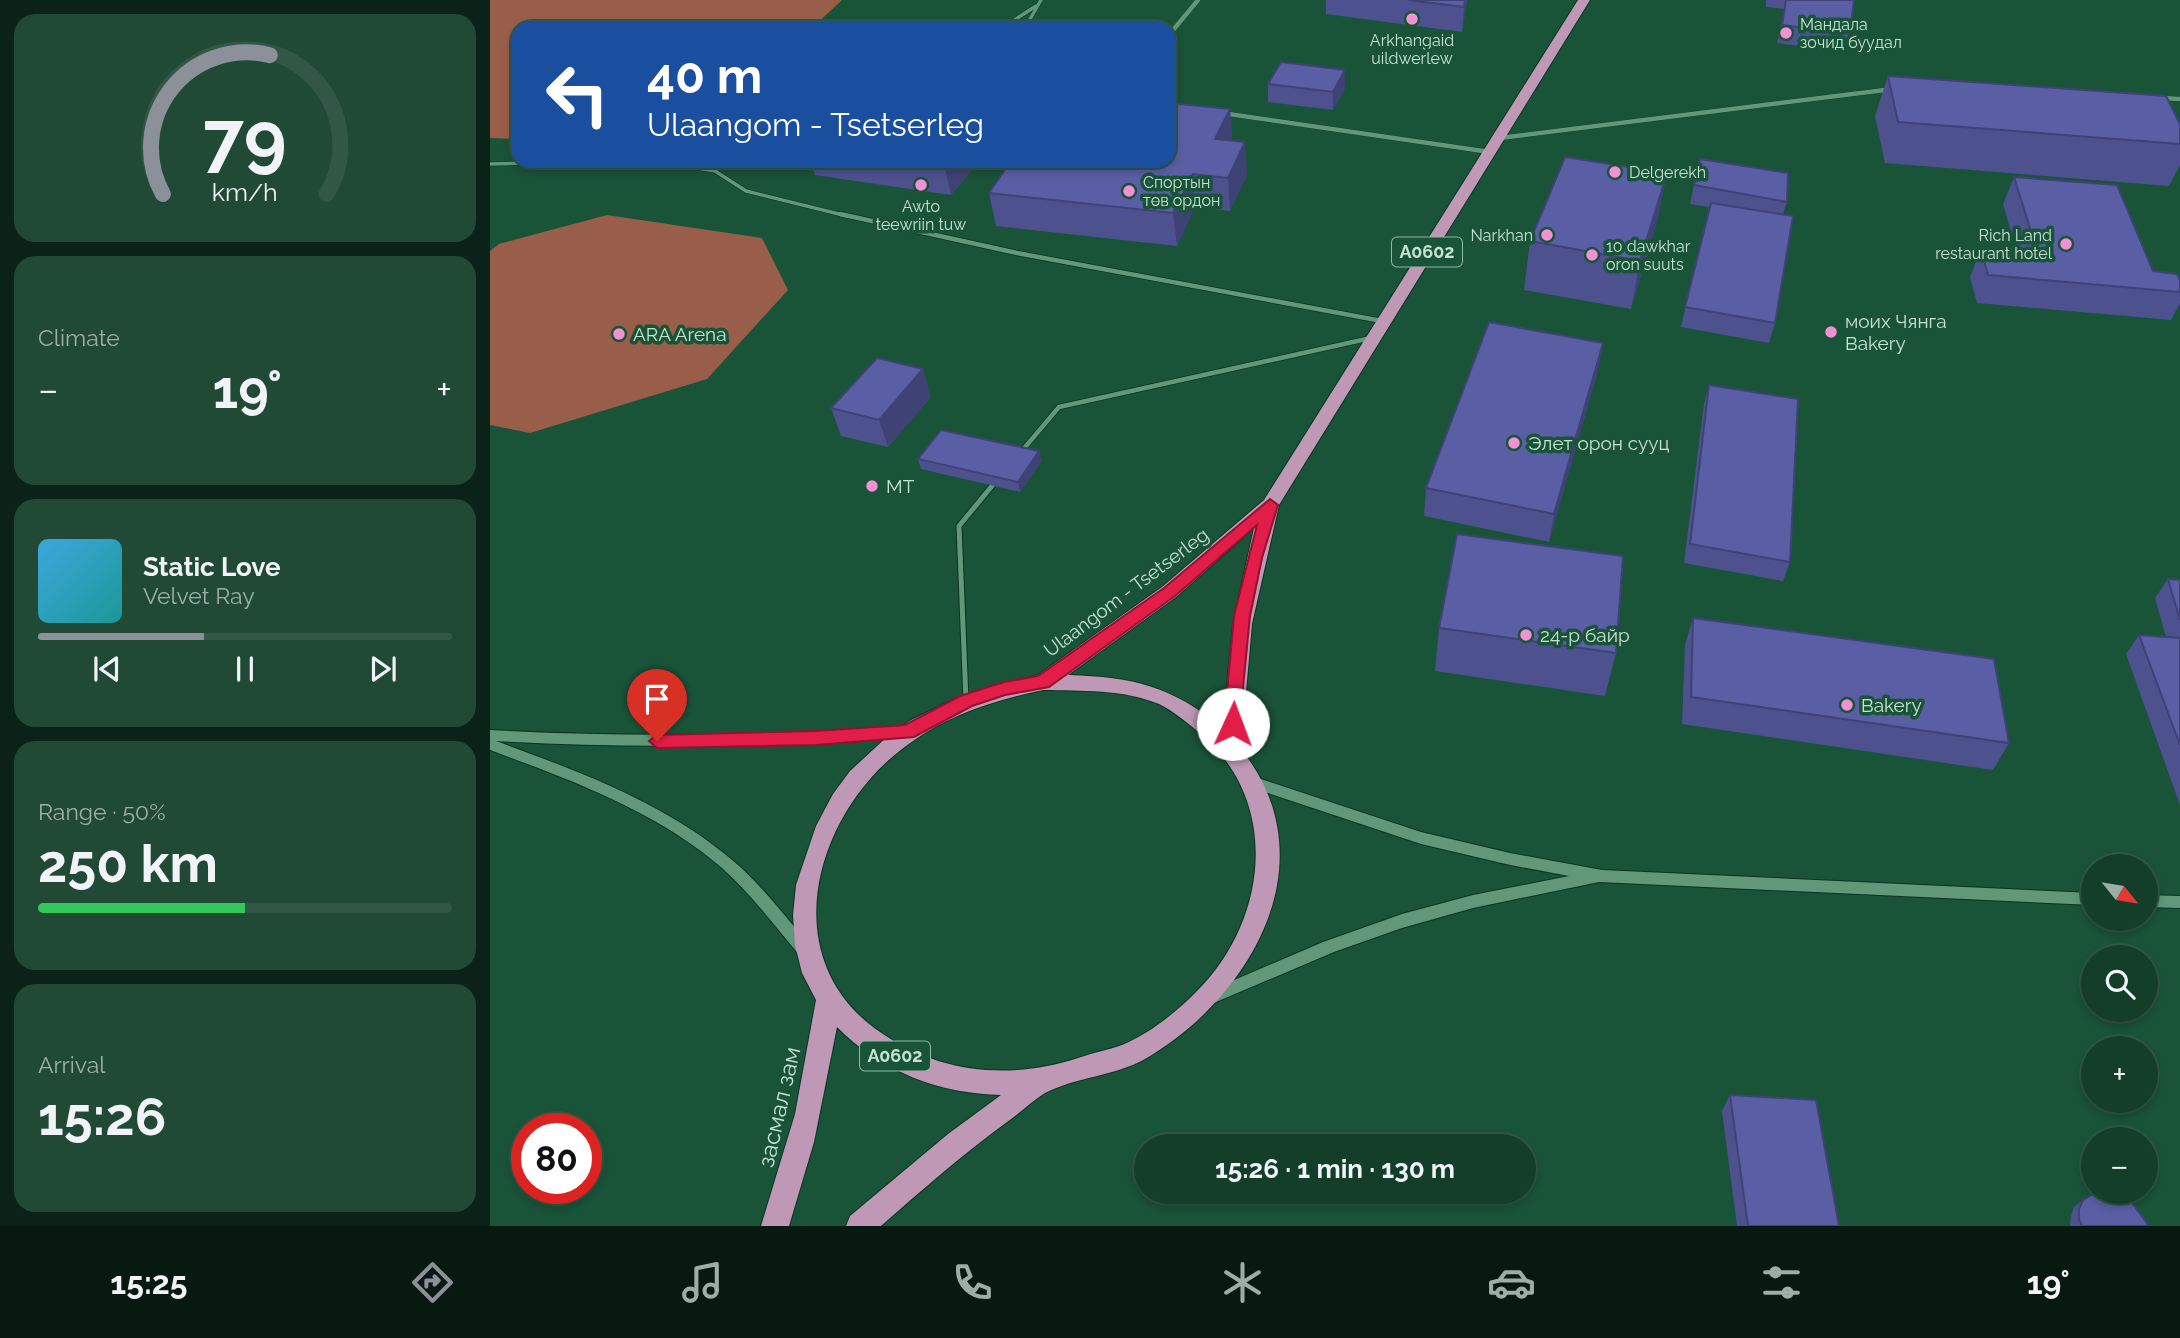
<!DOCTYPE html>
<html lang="en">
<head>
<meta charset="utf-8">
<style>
  body { margin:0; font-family:Raleway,sans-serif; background:#204936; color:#f1f3f6; height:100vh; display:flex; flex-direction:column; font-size:26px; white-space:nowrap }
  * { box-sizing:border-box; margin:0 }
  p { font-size:23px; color:#9daea8 }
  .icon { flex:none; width:38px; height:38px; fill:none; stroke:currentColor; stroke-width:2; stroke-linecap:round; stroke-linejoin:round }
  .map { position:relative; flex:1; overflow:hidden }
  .sheet { display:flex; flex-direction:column; gap:14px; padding:14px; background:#0a2217; width:490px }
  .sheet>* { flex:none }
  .banner { position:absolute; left:21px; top:21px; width:665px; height:147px; border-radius:21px; box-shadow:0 4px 10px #0003,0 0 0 2px #325747; background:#1a4fa0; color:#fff; overflow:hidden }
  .needle { width:46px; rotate:120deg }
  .controls { position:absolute; left:1591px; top:854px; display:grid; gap:14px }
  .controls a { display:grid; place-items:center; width:77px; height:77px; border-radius:50%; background:#133e2a; box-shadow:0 4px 10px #0003,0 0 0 2px #325747; font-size:35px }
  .speed { position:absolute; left:21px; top:1113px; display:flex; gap:14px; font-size:35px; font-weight:700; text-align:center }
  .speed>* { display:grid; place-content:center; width:91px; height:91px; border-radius:50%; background:#133e2a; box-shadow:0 4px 10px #0003,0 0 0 2px #325747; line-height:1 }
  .speed .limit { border:10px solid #d22; background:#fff; color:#111 }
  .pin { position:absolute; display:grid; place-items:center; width:60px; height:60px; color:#fff; margin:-72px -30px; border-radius:50% 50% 50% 0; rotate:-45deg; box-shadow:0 0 7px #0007 }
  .pin .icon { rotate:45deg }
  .me { position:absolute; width:77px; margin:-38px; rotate:2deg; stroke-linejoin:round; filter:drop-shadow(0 0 5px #0008) }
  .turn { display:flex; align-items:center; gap:24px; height:147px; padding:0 21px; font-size:32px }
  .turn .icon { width:91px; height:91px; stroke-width:2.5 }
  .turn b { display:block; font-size:49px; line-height:60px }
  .big { font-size:52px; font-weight:700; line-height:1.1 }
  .sheet .card { flex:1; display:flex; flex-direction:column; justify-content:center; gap:10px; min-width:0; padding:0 24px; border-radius:21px; background:#204936 }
  .sheet .dial { align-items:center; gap:0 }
  .dial svg { height:182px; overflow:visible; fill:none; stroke:#325747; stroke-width:7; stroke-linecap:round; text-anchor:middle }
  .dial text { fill:#f1f3f6; stroke:none }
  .song { display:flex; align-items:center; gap:21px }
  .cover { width:84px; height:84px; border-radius:10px; background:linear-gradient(135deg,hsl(200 70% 55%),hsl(180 70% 35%)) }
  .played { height:7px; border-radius:4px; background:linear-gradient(90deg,#8c9099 40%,#325747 40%) }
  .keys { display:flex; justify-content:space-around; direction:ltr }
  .heat { display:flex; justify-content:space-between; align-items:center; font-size:38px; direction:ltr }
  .charge { height:10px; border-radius:5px; background:linear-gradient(90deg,#34c759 50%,#325747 0) }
  .trip { position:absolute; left:644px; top:1134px; width:402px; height:70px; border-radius:35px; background:#133e2a; box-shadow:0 4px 10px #0003,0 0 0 2px #325747; font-weight:700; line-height:70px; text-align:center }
  .dock { display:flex; height:112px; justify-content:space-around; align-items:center; background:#081911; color:#9daea8 }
  .dock .icon { width:49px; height:49px }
  .dock .selected { color:#8c9099 }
  .dock b { font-size:32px; color:#f1f3f6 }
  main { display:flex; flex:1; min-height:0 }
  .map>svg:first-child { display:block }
  .green { fill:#985e4a }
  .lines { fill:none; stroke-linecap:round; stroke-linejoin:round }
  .service-far2-casing { stroke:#093622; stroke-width:4.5 }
  .service-far1-casing { stroke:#093622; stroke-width:6 }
  .service-casing { stroke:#093622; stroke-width:7 }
  .minor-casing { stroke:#093622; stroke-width:5 }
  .tertiary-casing { stroke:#093622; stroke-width:2 }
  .trunk-casing { stroke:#093622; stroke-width:2 }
  .service-far2 { stroke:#609879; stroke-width:3.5 }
  .service-far1 { stroke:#609879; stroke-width:4.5 }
  .service { stroke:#609879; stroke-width:5 }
  .minor { stroke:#609879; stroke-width:4.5 }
  .tertiary { fill:#609879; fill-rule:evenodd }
  .trunk { fill:#be98b4; fill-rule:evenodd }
  .wall { fill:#4d528e }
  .shaded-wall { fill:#3f4274 }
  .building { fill:#5a5fa5; stroke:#3f4274; stroke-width:2 }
  .route { fill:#e11d48; stroke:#92132f; stroke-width:2 }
  .poi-dot { fill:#f391d5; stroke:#195338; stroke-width:2.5 }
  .labels { text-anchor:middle; stroke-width:7; stroke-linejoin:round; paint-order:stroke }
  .far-poi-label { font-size:16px; fill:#c5e1d0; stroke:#195338; text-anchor:start }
  .shield { fill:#195338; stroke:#91b6a2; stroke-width:2 }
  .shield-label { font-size:18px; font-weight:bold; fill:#c5e1d0 }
  .poi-label { font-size:19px; fill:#c5e1d0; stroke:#195338; text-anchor:start }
  .street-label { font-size:19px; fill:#c5e1d0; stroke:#195338 }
  .near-street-label { font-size:23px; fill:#c5e1d0; stroke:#195338 }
</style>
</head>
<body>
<main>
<section class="sheet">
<div class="card dial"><svg viewBox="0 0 100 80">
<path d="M14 69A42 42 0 1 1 86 69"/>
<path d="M14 69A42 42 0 0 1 61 8" stroke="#8c9099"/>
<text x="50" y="56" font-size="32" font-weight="700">79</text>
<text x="50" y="72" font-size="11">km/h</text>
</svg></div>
<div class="card"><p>Climate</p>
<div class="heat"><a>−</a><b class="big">19°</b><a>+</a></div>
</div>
<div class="card">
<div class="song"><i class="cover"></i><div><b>Static Love</b><p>Velvet Ray</p></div></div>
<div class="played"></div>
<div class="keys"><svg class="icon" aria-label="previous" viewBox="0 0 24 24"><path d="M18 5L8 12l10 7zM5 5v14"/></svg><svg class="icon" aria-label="pause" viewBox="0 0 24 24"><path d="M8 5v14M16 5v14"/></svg><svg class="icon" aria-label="next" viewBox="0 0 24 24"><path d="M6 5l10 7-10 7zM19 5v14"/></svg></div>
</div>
<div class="card"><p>Range · 50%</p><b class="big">250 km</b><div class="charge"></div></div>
<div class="card"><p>Arrival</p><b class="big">15:26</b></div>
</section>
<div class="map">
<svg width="1690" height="1226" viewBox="0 0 1690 1226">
  <rect width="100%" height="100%" fill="#195338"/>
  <g class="green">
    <polygon points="0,0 352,0 322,28 28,28 28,139 0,138"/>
    <polygon points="117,215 272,238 298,290 217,379 40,433 0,425 0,251 9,244"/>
  </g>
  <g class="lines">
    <g class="service-far2-casing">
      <g id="service-far2">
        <polyline points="512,28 546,6"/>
        <polyline points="535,28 551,0"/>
        <polyline points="165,161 225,171 256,191 357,216"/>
        <polyline points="0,164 122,161"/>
      </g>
    </g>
    <g class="service-far1-casing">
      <g id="service-far1">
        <polyline points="350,214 527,253 892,321"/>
        <polyline points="531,452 569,407 881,338"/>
      </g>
    </g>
    <g class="service-casing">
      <polyline id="service" points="476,701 469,526 506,481"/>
    </g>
    <g class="minor-casing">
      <g id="minor">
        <polyline points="679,35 708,0"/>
        <polyline points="1670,98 1690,99"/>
        <polyline points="732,113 1000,152"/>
        <polyline points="1010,138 1403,89"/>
      </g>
    </g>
    <g class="tertiary-casing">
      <g id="tertiary">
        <path d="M418 727 423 728 425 732 423 736 418 737C281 746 144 749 6 741 88 771 173 802 241 859 271 884 295 916 320 946L323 951 320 956 315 958 310 956C285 926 261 894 232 868 166 811 81 780 0 750V730C140 738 278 735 418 727Z"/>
        <polygon points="765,777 931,832 1020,853 1112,870 1603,893 1603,905 1109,882 983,908 912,928 844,952 719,1005 714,1003 711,998 714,993 833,942 912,914 983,895 1079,876 1020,865 931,844 760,787 758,783 760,779"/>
        <polygon points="1656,895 1690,896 1690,908 1656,907"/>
      </g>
    </g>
    <g class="trunk-casing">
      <path id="trunk" d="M1088 0H1100L789 505 762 624 751 749C840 860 762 997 655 1059 625 1076 586 1077 555 1093 542 1101 530 1113 517 1122 473 1154 432 1190 391 1226H356L360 1216 458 1134 511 1095C450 1094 390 1071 347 1027L324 1142 299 1226H271L305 1114 326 1000 312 973 305 945 303 915 306 885 326 826 343 794 360 771 399 735 421 720 469 697 548 675 672 587 774 500ZM764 528 743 624 733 727C679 686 645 677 578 675L686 597ZM553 690C591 691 633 689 669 704 683 711 694 720 706 730 792 798 779 920 706 992 687 1012 657 1035 632 1045 618 1050 602 1053 588 1058 520 1080 450 1074 390 1032 283 959 324 813 416 746 457 715 504 700 553 690Z"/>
    </g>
    <use href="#service-far2" class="service-far2"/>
    <use href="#service-far1" class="service-far1"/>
    <use href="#service" class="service"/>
    <use href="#minor" class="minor"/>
    <use href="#tertiary" class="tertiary"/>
    <use href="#trunk" class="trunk"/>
  </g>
  <g class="wall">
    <polygon points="836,0 977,0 972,32 836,14"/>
    <polygon points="1276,0 1364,0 1360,34 1355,52 1287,43 1294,9 1276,7"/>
    <polygon points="855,70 855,88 843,110 778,102 778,84"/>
    <polygon points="1398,76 1690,124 1690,165 1679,186 1395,163 1385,116"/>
    <polygon points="740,109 742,141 757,175 740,211 705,207 687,246 506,226 499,193"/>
    <polygon points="320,161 489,161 461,195 325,175"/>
    <polygon points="1177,173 1167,221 1141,309 1034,290 1040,241"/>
    <polygon points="1524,177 1663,271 1690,280 1690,303 1681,320 1487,303 1480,277 1491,249 1527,253 1513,204"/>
    <polygon points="1204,185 1297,202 1293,214 1285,323 1279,343 1191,327 1219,207 1200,204"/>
    <polygon points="1108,370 1059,542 934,516 936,488"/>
    <polygon points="1219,385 1300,562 1293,581 1194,563 1214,404"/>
    <polygon points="441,397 398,447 351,436 341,408"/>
    <polygon points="428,459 552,461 530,492 431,469"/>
    <polygon points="1678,579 1690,580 1690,805 1636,654 1649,635 1676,637 1665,598"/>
    <polygon points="1203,618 1519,743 1503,770 1192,724 1195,645"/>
    <polygon points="949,628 1126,653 1115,696 945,671"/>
    <polygon points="1240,1095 1349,1226 1247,1226 1232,1111"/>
    <polygon points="1593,1200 1659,1226 1580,1226 1581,1216 1584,1207"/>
  </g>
  <g class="shaded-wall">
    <polygon points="975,0 977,0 972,32 974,7"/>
    <polygon points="855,70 855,88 843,110 843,92"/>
    <polygon points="740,109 742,141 725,139"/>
    <polygon points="755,142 757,175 740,211 738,178"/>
    <polygon points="461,161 489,161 461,195 455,168"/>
    <polygon points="1177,173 1167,221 1141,309 1150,261"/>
    <polygon points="703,174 705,207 687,246 683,213"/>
    <polygon points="1113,343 1108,370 1059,542 1064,514"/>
    <polygon points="433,369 441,397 398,447 389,420"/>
    <polygon points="549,451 552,461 530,492 528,482"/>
  </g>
  <g class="building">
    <polygon points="918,0 975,0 974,7"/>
    <polygon points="1296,0 1364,0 1360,34 1292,25"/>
    <polygon points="791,62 855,70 843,92 778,84"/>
    <polygon points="1398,76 1676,96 1690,124 1690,144 1408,122"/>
    <polygon points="679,103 740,109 725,139 755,142 738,178 703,174 683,213 499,193 521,161 679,161"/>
    <polygon points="1075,157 1177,173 1150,261 1040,241"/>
    <polygon points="1210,159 1298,173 1297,202 1204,185"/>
    <polygon points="404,161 461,161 455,168"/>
    <polygon points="1524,177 1627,185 1663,271 1687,274 1690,280 1690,292 1498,275 1491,249 1548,254"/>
    <polygon points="1221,203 1303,216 1285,323 1195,307"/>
    <polygon points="999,322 1113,343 1064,514 936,488"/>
    <polygon points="387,358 433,369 389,420 341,408"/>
    <polygon points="1219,385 1308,399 1300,562 1200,544"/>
    <polygon points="451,430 549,451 528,482 428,459"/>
    <polygon points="967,534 1133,556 1126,653 949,628"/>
    <polygon points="1678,579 1690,580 1690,620"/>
    <polygon points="1203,618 1504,659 1519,743 1201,697"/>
    <polygon points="1649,635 1690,638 1690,745"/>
    <polygon points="1240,1095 1326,1100 1349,1226 1258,1226"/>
    <polygon points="1607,1192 1613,1192 1631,1196 1642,1203 1659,1226 1592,1226 1589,1219 1589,1209 1593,1200"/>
  </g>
  <polygon class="route" points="780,499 788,505 772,558 760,616 749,729 743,731 734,724 744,616 767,525 685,596 559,687 515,695 482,706 424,737 326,745 167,748 159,741 167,735 326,731 415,725 470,696 514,682 548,676 674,588"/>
  <g class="poi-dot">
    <circle cx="922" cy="19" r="7"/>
    <circle cx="1296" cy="33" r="7"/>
    <circle cx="1125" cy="172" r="7"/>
    <circle cx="431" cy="185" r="7"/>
    <circle cx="639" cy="191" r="7"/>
    <circle cx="1057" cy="235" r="7"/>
    <circle cx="1576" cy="244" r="7"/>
    <circle cx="1102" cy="255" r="7"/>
    <circle cx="1341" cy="332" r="7"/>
    <circle cx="129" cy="334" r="7"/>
    <circle cx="1024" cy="443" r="7"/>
    <circle cx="382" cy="486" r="7"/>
    <circle cx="1036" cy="635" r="7"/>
    <circle cx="1357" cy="705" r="7"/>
  </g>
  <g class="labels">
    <g class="far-poi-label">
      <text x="1310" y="30">Мандала<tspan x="1310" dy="18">зочид буудал</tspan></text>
      <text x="922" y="46" text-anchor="middle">Arkhangaid<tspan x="922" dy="18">uildwerlew</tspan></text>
      <text x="1139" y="178">Delgerekh</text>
      <text x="653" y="188">Спортын<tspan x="653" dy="18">төв ордон</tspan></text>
      <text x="431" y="212" text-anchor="middle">Awto<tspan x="431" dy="18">teewriin tuw</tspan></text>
      <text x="1043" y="241" text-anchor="end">Narkhan</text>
      <text x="1562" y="241" text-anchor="end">Rich Land<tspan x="1562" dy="18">restaurant hotel</tspan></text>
      <text x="1116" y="252">10 dawkhar<tspan x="1116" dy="18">oron suuts</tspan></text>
    </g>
    <g class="shield">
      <rect x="902" y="237.5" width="70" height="29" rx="5"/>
      <rect x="370" y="1041.5" width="70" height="29" rx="5"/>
    </g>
    <g class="shield-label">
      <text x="937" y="258">A0602</text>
      <text x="405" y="1062">A0602</text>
    </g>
    <g class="poi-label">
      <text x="1355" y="328">моих Чянга<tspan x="1355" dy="22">Bakery</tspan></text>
      <text x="143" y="341">ARA Arena</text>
      <text x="1038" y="450">Элет орон сууц</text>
      <text x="396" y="493">MT</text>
      <text x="1050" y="642">24-р байр</text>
      <text x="1371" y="712">Bakery</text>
    </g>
    <g class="street-label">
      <text transform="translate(636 592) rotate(-37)" y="7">Ulaangom - Tsetserleg</text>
    </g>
    <g class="near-street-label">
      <text transform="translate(289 1107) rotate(-77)" y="8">засмал зам</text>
    </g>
  </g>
</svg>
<div class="controls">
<a><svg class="needle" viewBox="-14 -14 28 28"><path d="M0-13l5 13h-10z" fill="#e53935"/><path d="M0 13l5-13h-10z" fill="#9daea8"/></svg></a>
<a><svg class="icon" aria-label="search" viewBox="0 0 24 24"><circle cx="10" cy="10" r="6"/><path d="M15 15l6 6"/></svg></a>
<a>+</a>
<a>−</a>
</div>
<div class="speed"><div class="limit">80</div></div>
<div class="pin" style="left:167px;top:741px;background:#d93025"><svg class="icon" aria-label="arrive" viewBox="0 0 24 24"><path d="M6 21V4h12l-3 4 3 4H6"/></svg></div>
<svg class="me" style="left:743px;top:724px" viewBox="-20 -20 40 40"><circle r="19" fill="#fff"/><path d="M0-13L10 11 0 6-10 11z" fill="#e11d48"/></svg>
<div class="trip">15:26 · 1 min · 130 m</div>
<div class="banner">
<div class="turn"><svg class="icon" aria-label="left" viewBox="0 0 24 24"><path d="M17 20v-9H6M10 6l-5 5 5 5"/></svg><div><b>40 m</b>Ulaangom - Tsetserleg</div></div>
</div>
</div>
</main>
<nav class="dock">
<b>15:25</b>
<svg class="icon selected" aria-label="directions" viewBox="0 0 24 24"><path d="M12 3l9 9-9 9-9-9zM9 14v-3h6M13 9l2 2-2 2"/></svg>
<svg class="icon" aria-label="music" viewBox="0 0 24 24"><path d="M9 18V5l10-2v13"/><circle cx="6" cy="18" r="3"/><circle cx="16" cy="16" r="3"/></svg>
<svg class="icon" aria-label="phone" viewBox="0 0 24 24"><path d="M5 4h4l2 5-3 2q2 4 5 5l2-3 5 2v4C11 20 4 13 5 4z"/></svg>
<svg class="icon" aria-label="climate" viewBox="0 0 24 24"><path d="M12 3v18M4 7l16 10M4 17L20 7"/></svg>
<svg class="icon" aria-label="car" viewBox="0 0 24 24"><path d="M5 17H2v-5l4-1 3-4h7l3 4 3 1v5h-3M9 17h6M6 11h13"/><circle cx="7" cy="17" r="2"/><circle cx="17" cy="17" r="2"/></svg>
<svg class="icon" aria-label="filters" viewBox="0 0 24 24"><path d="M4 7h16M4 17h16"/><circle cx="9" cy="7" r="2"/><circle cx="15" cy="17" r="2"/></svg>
<b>19°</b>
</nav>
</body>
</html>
